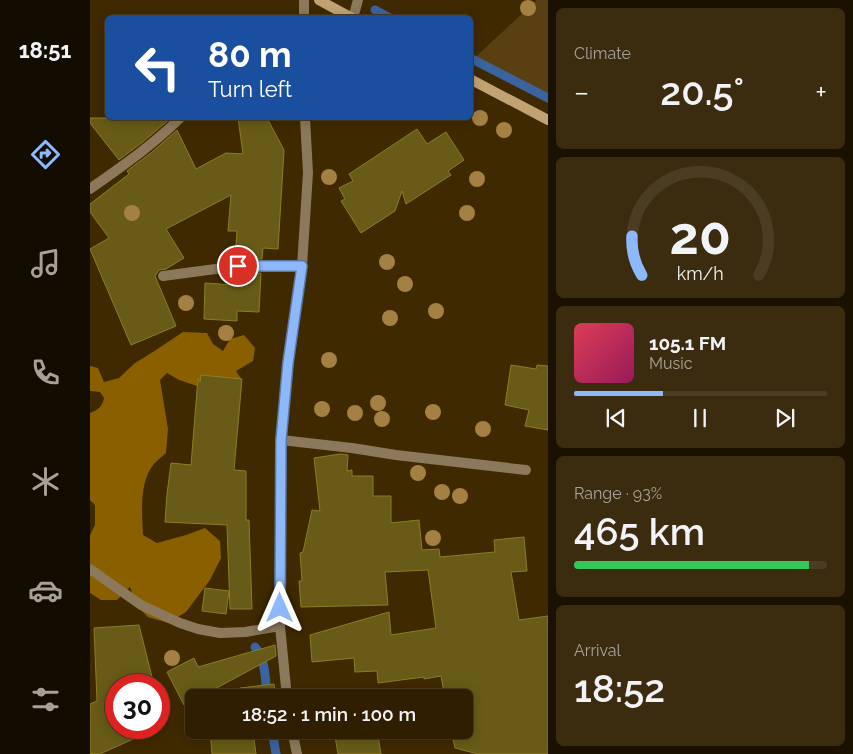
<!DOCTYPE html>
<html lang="en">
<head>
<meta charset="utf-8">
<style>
  body { margin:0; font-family:Raleway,sans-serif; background:#3b2c0f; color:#f1f3f6; height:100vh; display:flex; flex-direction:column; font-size:19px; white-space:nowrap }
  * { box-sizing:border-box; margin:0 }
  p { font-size:16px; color:#a7a299 }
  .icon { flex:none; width:28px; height:28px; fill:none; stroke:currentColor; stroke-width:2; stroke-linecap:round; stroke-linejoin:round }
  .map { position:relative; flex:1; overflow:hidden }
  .sheet { display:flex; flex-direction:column; gap:8px; padding:8px; background:#1a1100; width:305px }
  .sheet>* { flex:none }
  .top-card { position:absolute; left:15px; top:15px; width:368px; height:105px; border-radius:8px; box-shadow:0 2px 12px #0003,0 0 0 1px #4a3d22; background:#1a4fa0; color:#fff; overflow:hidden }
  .speed { position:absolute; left:15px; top:674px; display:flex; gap:10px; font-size:25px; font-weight:700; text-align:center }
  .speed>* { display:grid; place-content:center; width:65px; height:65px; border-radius:50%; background:#2f1f00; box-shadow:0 2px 12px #0003,0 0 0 1px #4a3d22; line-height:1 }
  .speed .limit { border:8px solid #d22; background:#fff; color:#111 }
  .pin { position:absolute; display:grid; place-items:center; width:42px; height:42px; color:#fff; margin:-21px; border:2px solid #fff; border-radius:50%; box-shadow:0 1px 5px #0007 }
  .me { position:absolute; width:55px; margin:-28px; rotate:0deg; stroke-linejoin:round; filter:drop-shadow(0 0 4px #0008) }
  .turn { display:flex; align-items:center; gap:18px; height:105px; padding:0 20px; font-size:22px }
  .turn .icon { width:65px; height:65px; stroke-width:2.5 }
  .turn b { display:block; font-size:35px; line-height:42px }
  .big { font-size:38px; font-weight:600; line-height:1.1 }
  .sheet .widget { flex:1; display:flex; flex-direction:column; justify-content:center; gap:8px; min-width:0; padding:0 18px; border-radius:8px; background:#3b2c0f }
  .sheet .dial { align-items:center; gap:0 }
  .dial svg { height:130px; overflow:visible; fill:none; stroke:#4a3d22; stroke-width:7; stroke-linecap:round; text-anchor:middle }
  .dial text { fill:#f1f3f6; stroke:none }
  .song { display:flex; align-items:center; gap:15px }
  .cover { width:60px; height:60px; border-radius:8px; background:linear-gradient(135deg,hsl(350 70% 55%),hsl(330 70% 35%)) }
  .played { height:5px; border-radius:2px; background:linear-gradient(90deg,#8db9fc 35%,#4a3d22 35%) }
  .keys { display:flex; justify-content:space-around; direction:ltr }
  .heat { display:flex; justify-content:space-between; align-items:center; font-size:28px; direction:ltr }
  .charge { height:8px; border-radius:4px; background:linear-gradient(90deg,#34c759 93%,#4a3d22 0) }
  .trip { position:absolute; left:95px; top:689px; width:288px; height:50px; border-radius:8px; background:#2f1f00; box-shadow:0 2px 12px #0003,0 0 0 1px #4a3d22; font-weight:600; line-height:50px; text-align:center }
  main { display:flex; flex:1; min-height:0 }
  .dock { display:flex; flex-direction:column; width:90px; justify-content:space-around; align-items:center; background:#130c00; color:#a7a299 }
  .dock .icon { width:35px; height:35px }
  .dock .on { color:#8db9fc }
  .dock b { font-size:22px; color:#f1f3f6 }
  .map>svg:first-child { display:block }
  .green { fill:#5a4010 }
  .forest { fill:#895f00 }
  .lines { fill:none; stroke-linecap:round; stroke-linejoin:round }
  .stream { stroke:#3b63a0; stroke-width:9 }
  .building { fill:#675b17; stroke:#8d7d26 }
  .service { stroke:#8c795b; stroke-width:10 }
  .minor { stroke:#8c795b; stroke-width:10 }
  .secondary { stroke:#c1a373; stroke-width:10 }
  .tree { fill:#a48043 }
  .route-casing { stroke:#5c78a4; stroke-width:12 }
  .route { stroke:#8db9fc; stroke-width:9 }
</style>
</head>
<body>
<main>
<nav class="dock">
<b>18:51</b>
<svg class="icon on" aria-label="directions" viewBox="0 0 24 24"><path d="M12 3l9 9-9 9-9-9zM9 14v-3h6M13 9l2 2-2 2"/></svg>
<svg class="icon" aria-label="music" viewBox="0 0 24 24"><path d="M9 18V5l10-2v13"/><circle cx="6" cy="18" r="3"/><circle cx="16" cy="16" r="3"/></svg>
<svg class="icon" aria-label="phone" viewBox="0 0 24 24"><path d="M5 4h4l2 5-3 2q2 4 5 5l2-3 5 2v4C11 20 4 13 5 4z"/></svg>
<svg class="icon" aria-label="climate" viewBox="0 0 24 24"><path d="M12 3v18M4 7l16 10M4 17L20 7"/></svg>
<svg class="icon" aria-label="car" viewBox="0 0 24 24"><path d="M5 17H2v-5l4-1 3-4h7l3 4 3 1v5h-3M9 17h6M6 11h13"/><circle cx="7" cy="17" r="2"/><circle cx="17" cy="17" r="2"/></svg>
<svg class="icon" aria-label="filters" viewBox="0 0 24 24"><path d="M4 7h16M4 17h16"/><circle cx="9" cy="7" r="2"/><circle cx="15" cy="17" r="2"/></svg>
</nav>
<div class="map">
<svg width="458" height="754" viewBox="0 0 458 754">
  <rect width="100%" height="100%" fill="#3f2900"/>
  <polygon class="green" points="447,0 458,0 458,103 380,62"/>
  <path class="forest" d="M93 332 117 333 123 344 133 351 140 339 154 335 165 348 163 361 146 371 152 380 113 388 89 380 77 373 70 380 78 429 76 453C72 457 67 460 64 464 49 481 52 514 53 535L67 543 96 535 115 528 130 541 131 558 120 580 96 612 78 623 58 617 46 605 40 587 27 600H11L0 593V535L5 525V505L0 500V413C8 410 12 407 14 398L10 392 0 391V366L8 368 14 382 29 378 45 363 63 352Z"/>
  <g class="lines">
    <g class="stream">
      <polyline points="285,10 300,18"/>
      <polyline points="380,58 458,98"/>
      <path d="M165 647C176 659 175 680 177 695"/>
      <polyline points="182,730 186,754"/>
    </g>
  </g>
  <g class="building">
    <polygon points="0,118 81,118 54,141 29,160 0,123"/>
    <polygon points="148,118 177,118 194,150 188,249 173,248 172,259 145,259 147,231 138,231 141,195 76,229 94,258 76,269 69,270 65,276 86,326 41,345 0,249 19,238 0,212 0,204 39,174 37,171 62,152 87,130 106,169 136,153 153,154"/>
    <polygon points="327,129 337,144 356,132 374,160 358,171 361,175 316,204 312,191 305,211 271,233 251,201 255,199 249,188 263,181 259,174"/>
    <polygon points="144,273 171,273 169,312 147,311 147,321 114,319 115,283 143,285"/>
    <polygon points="421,365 446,369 447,365 458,366 458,430 435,426 439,410 415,405"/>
    <polygon points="111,375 152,379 144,470 156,471 156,520 159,520 162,609 140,609 137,525 75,522 77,494 81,463 101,465 108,378 110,382"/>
    <polygon points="250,454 258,455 257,471 262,470 262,476 283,476 283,496 301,496 301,523 329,520 332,550 349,549 350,557 405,552 404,540 434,537 437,571 421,572 429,620 458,616 458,754 388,754 365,748 361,730 374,730 374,698 355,698 351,676 334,679 334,677 288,683 287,671 265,672 264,658 222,662 220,635 299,612 301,635 346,628 338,570 295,572 298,605 211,607 209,581 212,581 210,553 213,552 222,510 230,511 224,458"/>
    <polygon points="115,588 139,591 136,614 112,611"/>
    <polygon points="49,625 64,685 26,685 26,730 63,730 10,754 5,754 4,753 0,754 0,704 7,701 4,628"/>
    <polygon points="185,645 186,656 108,698 104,698 104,700 94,705 77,672 104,658 108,667"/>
    <polygon points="184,684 186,698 150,698 150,688"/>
    <polygon points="120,730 189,730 163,732 166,754 122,754"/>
    <polygon points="244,730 287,730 291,754 248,754"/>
  </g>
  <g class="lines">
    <polyline class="service" points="73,276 148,266 212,266"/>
    <g class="minor">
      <polyline points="214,0 214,18"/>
      <polyline points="263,18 268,0"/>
      <path d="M0 189C31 167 63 145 90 118"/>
      <polyline points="191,440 262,448 306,455 436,470"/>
      <polyline points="0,569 51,605 90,623 108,629 130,633 155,632 190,626"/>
      <polyline points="197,698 190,626 190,532 191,440 198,363 212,266 218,173 215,118"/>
      <polyline points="202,730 207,754"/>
    </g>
    <g class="secondary">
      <polyline points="229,0 262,18"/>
      <polyline points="380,79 458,120"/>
    </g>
  </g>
  <g class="tree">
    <circle cx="438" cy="8" r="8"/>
    <circle cx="390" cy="118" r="8"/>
    <circle cx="414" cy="130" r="8"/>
    <circle cx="239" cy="177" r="8"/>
    <circle cx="387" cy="179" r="8"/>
    <circle cx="42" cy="213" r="8"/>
    <circle cx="377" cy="213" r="8"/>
    <circle cx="297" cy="262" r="8"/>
    <circle cx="315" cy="284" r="8"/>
    <circle cx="96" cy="303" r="8"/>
    <circle cx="346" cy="311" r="8"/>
    <circle cx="300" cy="318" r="8"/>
    <circle cx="136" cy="333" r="8"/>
    <circle cx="239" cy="360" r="8"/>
    <circle cx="288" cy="403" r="8"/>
    <circle cx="232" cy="409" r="8"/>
    <circle cx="343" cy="412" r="8"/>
    <circle cx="265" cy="413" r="8"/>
    <circle cx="292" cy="419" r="8"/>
    <circle cx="393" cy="429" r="8"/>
    <circle cx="328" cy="473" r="8"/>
    <circle cx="352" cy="492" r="8"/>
    <circle cx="370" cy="496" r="8"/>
    <circle cx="343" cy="538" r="8"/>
    <circle cx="82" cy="658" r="8"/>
  </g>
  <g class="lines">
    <g class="route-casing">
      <polyline id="route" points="148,266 212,266 198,363 191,440 190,608"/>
    </g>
    <use href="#route" class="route"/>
  </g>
</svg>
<div class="speed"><div class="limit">30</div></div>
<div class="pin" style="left:148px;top:266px;background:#d93025"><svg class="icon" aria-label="arrive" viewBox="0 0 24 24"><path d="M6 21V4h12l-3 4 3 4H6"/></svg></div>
<svg class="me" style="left:190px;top:608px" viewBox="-20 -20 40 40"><path d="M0-17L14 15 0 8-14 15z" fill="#8db9fc" stroke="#fff" stroke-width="4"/></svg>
<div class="trip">18:52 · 1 min · 100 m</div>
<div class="top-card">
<div class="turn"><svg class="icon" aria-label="left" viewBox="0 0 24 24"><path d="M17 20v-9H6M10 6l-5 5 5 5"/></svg><div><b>80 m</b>Turn left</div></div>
</div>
</div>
<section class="sheet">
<div class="widget"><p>Climate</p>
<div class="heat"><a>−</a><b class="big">20.5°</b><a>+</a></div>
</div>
<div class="widget dial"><svg viewBox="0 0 100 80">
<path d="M14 69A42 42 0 1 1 86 69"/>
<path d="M14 69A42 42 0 0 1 8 45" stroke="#8db9fc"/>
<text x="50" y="56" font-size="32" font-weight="700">20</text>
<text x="50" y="72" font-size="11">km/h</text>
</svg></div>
<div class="widget">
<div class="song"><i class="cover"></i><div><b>105.1 FM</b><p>Music</p></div></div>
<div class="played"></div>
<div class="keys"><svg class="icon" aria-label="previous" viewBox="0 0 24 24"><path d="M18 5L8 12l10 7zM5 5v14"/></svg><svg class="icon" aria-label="pause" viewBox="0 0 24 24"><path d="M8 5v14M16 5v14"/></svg><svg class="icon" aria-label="next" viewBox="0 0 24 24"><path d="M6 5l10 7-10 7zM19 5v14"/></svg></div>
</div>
<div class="widget"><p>Range · 93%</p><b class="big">465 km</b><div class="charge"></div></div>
<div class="widget"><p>Arrival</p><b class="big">18:52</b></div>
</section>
</main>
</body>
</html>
